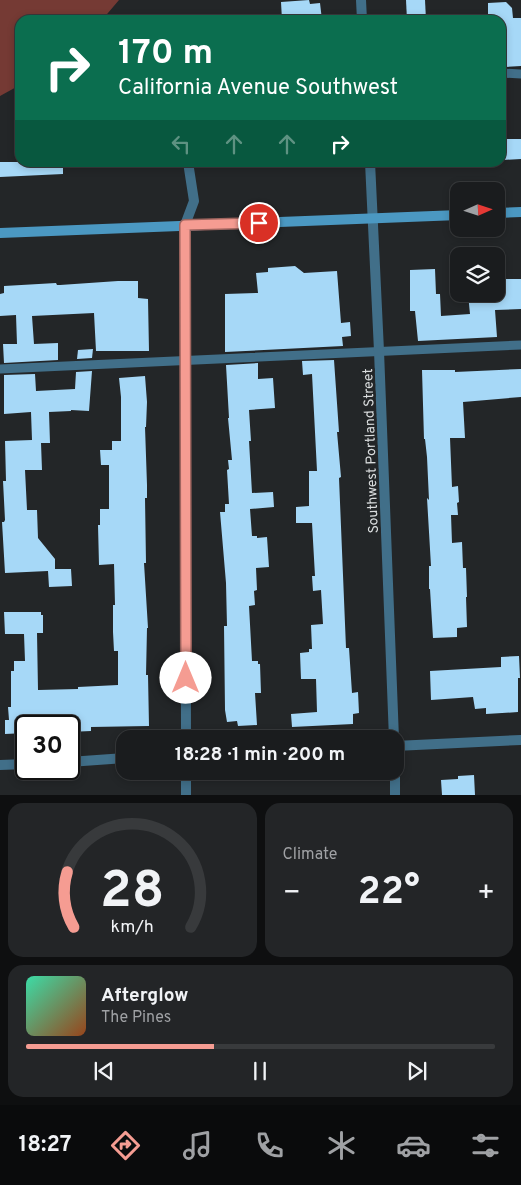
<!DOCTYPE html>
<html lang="en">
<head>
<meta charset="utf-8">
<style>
  body { margin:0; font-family:Overpass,sans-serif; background:#232527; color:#f1f3f6; height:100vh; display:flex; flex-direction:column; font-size:19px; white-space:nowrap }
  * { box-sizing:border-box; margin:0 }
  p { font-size:16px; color:#9fa1a4 }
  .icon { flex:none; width:28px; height:28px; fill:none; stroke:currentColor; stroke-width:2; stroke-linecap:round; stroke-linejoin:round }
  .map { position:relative; height:795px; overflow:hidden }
  .details { display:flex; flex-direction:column; gap:8px; padding:8px; background:#0e0f10; flex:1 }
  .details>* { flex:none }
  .guide { position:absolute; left:15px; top:15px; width:491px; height:152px; border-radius:15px; box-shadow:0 2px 8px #0003,0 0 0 1px #383a3c; background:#0b6e4f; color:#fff; overflow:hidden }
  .needle { width:32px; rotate:87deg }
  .controls { position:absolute; left:450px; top:182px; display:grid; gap:10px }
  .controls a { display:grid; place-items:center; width:55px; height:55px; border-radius:10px; background:#1a1c1e; box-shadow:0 2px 8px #0003,0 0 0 1px #383a3c; font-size:25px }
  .speed { position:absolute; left:15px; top:715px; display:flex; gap:10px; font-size:25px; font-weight:700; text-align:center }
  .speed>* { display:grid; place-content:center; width:65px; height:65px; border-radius:50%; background:#1a1c1e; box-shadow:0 2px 8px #0003,0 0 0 1px #383a3c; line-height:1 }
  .speed .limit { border:2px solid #111; border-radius:8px; background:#fff; color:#111 }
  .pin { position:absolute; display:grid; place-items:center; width:42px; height:42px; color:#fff; margin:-21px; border:2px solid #fff; border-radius:50%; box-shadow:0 1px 5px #0007 }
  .me { position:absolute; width:55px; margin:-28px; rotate:0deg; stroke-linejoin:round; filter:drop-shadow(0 0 4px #0008) }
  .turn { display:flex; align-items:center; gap:18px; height:105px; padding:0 20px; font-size:22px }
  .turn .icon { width:65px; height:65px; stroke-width:2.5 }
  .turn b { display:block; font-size:35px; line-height:42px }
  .lanes { display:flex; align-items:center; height:48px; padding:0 20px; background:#0003; justify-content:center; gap:25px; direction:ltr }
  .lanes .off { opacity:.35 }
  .big { font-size:38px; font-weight:700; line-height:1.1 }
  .details .card { flex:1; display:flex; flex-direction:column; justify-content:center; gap:8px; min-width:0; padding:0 18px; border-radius:15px; background:#232527 }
  .details .dial { align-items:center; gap:0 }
  .dial svg { height:130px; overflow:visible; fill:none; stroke:#383a3c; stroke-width:7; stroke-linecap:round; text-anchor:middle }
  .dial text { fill:#f1f3f6; stroke:none }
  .song { display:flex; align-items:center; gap:15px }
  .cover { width:60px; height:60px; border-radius:8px; background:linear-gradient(135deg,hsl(160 70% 55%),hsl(20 70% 35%)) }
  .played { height:5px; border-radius:2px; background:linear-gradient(90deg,#f59c92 40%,#383a3c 40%) }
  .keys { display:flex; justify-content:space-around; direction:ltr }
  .heat { display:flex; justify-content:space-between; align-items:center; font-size:28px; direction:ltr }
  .details .tiles { flex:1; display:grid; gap:8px; grid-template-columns:1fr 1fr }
  .card:last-child { grid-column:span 2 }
  .trip { position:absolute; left:116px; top:730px; width:288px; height:50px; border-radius:15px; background:#1a1c1e; box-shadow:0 2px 8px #0003,0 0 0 1px #383a3c; font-weight:700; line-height:50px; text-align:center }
  .menu { display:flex; height:80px; justify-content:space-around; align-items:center; background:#0a0b0c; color:#9fa1a4 }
  .menu .icon { width:35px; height:35px }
  .menu .active { color:#f59c92 }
  .menu b { font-size:22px; color:#f1f3f6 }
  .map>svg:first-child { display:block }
  .forest { fill:#753a34 }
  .building { fill:#a6d8f7 }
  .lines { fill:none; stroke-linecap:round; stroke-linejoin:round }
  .lane { stroke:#416f89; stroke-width:9 }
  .street { stroke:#416f89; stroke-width:10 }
  .secondary { stroke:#4b98c2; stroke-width:10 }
  .route-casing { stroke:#9f655f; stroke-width:12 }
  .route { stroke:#f59c92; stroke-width:9 }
  .labels { text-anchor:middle; stroke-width:5; stroke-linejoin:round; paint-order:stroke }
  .street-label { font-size:14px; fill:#daddde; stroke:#232628 }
</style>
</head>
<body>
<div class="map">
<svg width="521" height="795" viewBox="0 0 521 795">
  <rect width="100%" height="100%" fill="#232628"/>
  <polygon class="forest" points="0,0 119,0 102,20 20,20 20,85 0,96"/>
  <g class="building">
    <polygon points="309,0 310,4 320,3 322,20 282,20 281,2"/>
    <polygon points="406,0 425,0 426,20 407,20"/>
    <polygon points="506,2 512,8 513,18 521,18 521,66 505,67 504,49 502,50 501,45 501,20 488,20 488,3"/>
    <polygon points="502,139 521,139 521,159 503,160"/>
    <polygon points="0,162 63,162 63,174 0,177"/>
    <polygon points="295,266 304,273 337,271 341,323 350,322 351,336 342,337 343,346 225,352 225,294 258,293 256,273 268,272 268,268"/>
    <polygon points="435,269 436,294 440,294 441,316 470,314 468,294 497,294 497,287 501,287 500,279 521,279 521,309 495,310 497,337 418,341 415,311 410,311 410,270"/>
    <polygon points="118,281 138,281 138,298 148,299 149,351 96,351 94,313 32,316 34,344 58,343 58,360 4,363 3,344 17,344 16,315 0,316 0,294 4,293 4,286 56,283 57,285 60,285"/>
    <polygon points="93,349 92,358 77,359 78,350"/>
    <polygon points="334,360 339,432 337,432 341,477 339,478 346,648 349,648 352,693 358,692 359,713 353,714 353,724 292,727 291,714 317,712 316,679 301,679 300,653 309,652 309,649 312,649 311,625 323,624 321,590 313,591 312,576 315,576 312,523 296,523 296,507 309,506 309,471 317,471 312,374 303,375 302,361"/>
    <polygon points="258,363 258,379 273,378 275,408 249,410 251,441 249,441 252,493 273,492 274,507 250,509 252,536 257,536 257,538 267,537 269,567 256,568 257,590 254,591 255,605 249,606 252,661 258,661 258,664 260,664 261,693 255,693 257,725 238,726 237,721 227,722 225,710 224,626 227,626 226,583 220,512 225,512 225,504 229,504 227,470 229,469 228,460 232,460 228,418 229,418 226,365"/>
    <polygon points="521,369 521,397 463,402 465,438 450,438 452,487 458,486 459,502 457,503 458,515 451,515 452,543 462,542 463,568 466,568 467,597 466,597 467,627 457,628 457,637 433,638 430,589 429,589 429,566 431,566 427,498 429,500 427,457 425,439 424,439 422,370 455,370 455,372"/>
    <polygon points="92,371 89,411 71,410 71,411 49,412 50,443 41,443 42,470 25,470 27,510 37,510 38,538 55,559 55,569 71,569 72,586 49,587 48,571 5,573 2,522 4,522 5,520 3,481 6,481 5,441 32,440 31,412 4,414 4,375 35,374 36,391 75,389 76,372"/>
    <polygon points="145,376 147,402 146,427 145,427 147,485 147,498 145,498 146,563 144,563 148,628 147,628 146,675 148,675 149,726 91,727 91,731 69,732 69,726 26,726 26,733 5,734 5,720 9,720 8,707 11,707 11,671 14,671 14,661 25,661 24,634 5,634 4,612 41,612 41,615 43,615 43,633 37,633 38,690 78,689 78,687 118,685 118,651 114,651 113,632 113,605 115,605 114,564 99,565 98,525 100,525 100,509 109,509 109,465 101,465 100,450 112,450 112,441 121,441 121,397 119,378"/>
    <polygon points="519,656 520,678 518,678 518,712 486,714 486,708 475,709 473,697 431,700 430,671 501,667 501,657"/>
    <polygon points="474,775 475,795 442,795 441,780 458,779 458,776"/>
  </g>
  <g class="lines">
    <g class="lane">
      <polyline points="501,73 521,74"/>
      <polyline points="0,369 521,345"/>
    </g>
    <g class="street">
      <polyline points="361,0 362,20"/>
      <polyline points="370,162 379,351 394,739"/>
      <polyline points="186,739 185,225 194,201 188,162"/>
      <polyline points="395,746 521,740"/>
      <polyline points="69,762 125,758"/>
      <polyline points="0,765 26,764"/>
      <polyline points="395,771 395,795"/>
      <polyline points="186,795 186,771"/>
    </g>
    <g class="secondary">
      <polyline points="496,213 521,212"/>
      <polyline points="0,233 459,215"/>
    </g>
  </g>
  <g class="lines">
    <g class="route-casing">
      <polyline id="route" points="186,678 185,225 259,223"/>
    </g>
    <use href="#route" class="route"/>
  </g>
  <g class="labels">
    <g class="street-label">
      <text transform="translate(370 451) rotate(-92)" y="5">Southwest Portland Street</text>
    </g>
  </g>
</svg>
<div class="controls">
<a><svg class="needle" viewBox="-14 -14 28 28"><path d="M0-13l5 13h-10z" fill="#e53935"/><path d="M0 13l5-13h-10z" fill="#9fa1a4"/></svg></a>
<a><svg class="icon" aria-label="layers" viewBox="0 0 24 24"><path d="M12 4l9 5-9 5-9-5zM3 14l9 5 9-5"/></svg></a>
</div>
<div class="speed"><div class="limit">30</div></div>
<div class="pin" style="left:259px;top:223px;background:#d93025"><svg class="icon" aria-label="arrive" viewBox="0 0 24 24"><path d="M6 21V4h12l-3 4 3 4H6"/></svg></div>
<svg class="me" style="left:186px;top:678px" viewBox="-20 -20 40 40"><circle r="19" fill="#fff"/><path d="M0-13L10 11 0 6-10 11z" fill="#f59c92"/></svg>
<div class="trip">18:28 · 1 min · 200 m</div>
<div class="guide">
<div class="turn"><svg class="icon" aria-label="right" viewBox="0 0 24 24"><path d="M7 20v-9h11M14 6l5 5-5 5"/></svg><div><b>170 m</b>California Avenue Southwest</div></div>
<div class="lanes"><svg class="icon off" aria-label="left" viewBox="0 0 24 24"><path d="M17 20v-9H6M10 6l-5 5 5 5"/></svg><svg class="icon off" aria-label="ahead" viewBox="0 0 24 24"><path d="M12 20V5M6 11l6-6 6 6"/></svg><svg class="icon off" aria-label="ahead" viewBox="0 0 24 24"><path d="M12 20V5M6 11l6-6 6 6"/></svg><svg class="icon" aria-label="right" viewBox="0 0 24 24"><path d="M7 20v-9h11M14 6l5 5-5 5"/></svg></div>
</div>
</div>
<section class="details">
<div class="tiles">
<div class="card dial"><svg viewBox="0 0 100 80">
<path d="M14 69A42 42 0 1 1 86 69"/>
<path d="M14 69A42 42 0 0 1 10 35" stroke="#f59c92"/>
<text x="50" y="56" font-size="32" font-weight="700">28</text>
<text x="50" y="72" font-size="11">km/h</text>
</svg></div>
<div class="card"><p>Climate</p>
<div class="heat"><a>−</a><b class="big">22°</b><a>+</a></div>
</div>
<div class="card">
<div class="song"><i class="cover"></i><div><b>Afterglow</b><p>The Pines</p></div></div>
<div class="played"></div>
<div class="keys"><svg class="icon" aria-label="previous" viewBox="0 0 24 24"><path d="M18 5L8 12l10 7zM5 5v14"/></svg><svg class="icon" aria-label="pause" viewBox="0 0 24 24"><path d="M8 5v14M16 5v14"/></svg><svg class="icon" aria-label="next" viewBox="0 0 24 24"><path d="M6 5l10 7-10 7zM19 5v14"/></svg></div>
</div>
</div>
</section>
<nav class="menu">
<b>18:27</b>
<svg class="icon active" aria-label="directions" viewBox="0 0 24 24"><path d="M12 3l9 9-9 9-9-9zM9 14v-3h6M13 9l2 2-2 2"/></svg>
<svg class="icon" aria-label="music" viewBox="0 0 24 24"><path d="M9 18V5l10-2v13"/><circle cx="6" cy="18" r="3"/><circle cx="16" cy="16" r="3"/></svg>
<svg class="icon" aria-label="phone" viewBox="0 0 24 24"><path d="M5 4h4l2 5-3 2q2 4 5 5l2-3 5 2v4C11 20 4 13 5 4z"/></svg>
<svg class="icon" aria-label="climate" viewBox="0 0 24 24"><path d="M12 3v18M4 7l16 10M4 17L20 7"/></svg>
<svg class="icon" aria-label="car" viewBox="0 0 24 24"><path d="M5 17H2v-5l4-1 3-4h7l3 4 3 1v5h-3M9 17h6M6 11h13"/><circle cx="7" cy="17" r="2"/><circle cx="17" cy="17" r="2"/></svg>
<svg class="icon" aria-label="filters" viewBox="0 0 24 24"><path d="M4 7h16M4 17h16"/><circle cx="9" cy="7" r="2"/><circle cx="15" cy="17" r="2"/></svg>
</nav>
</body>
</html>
